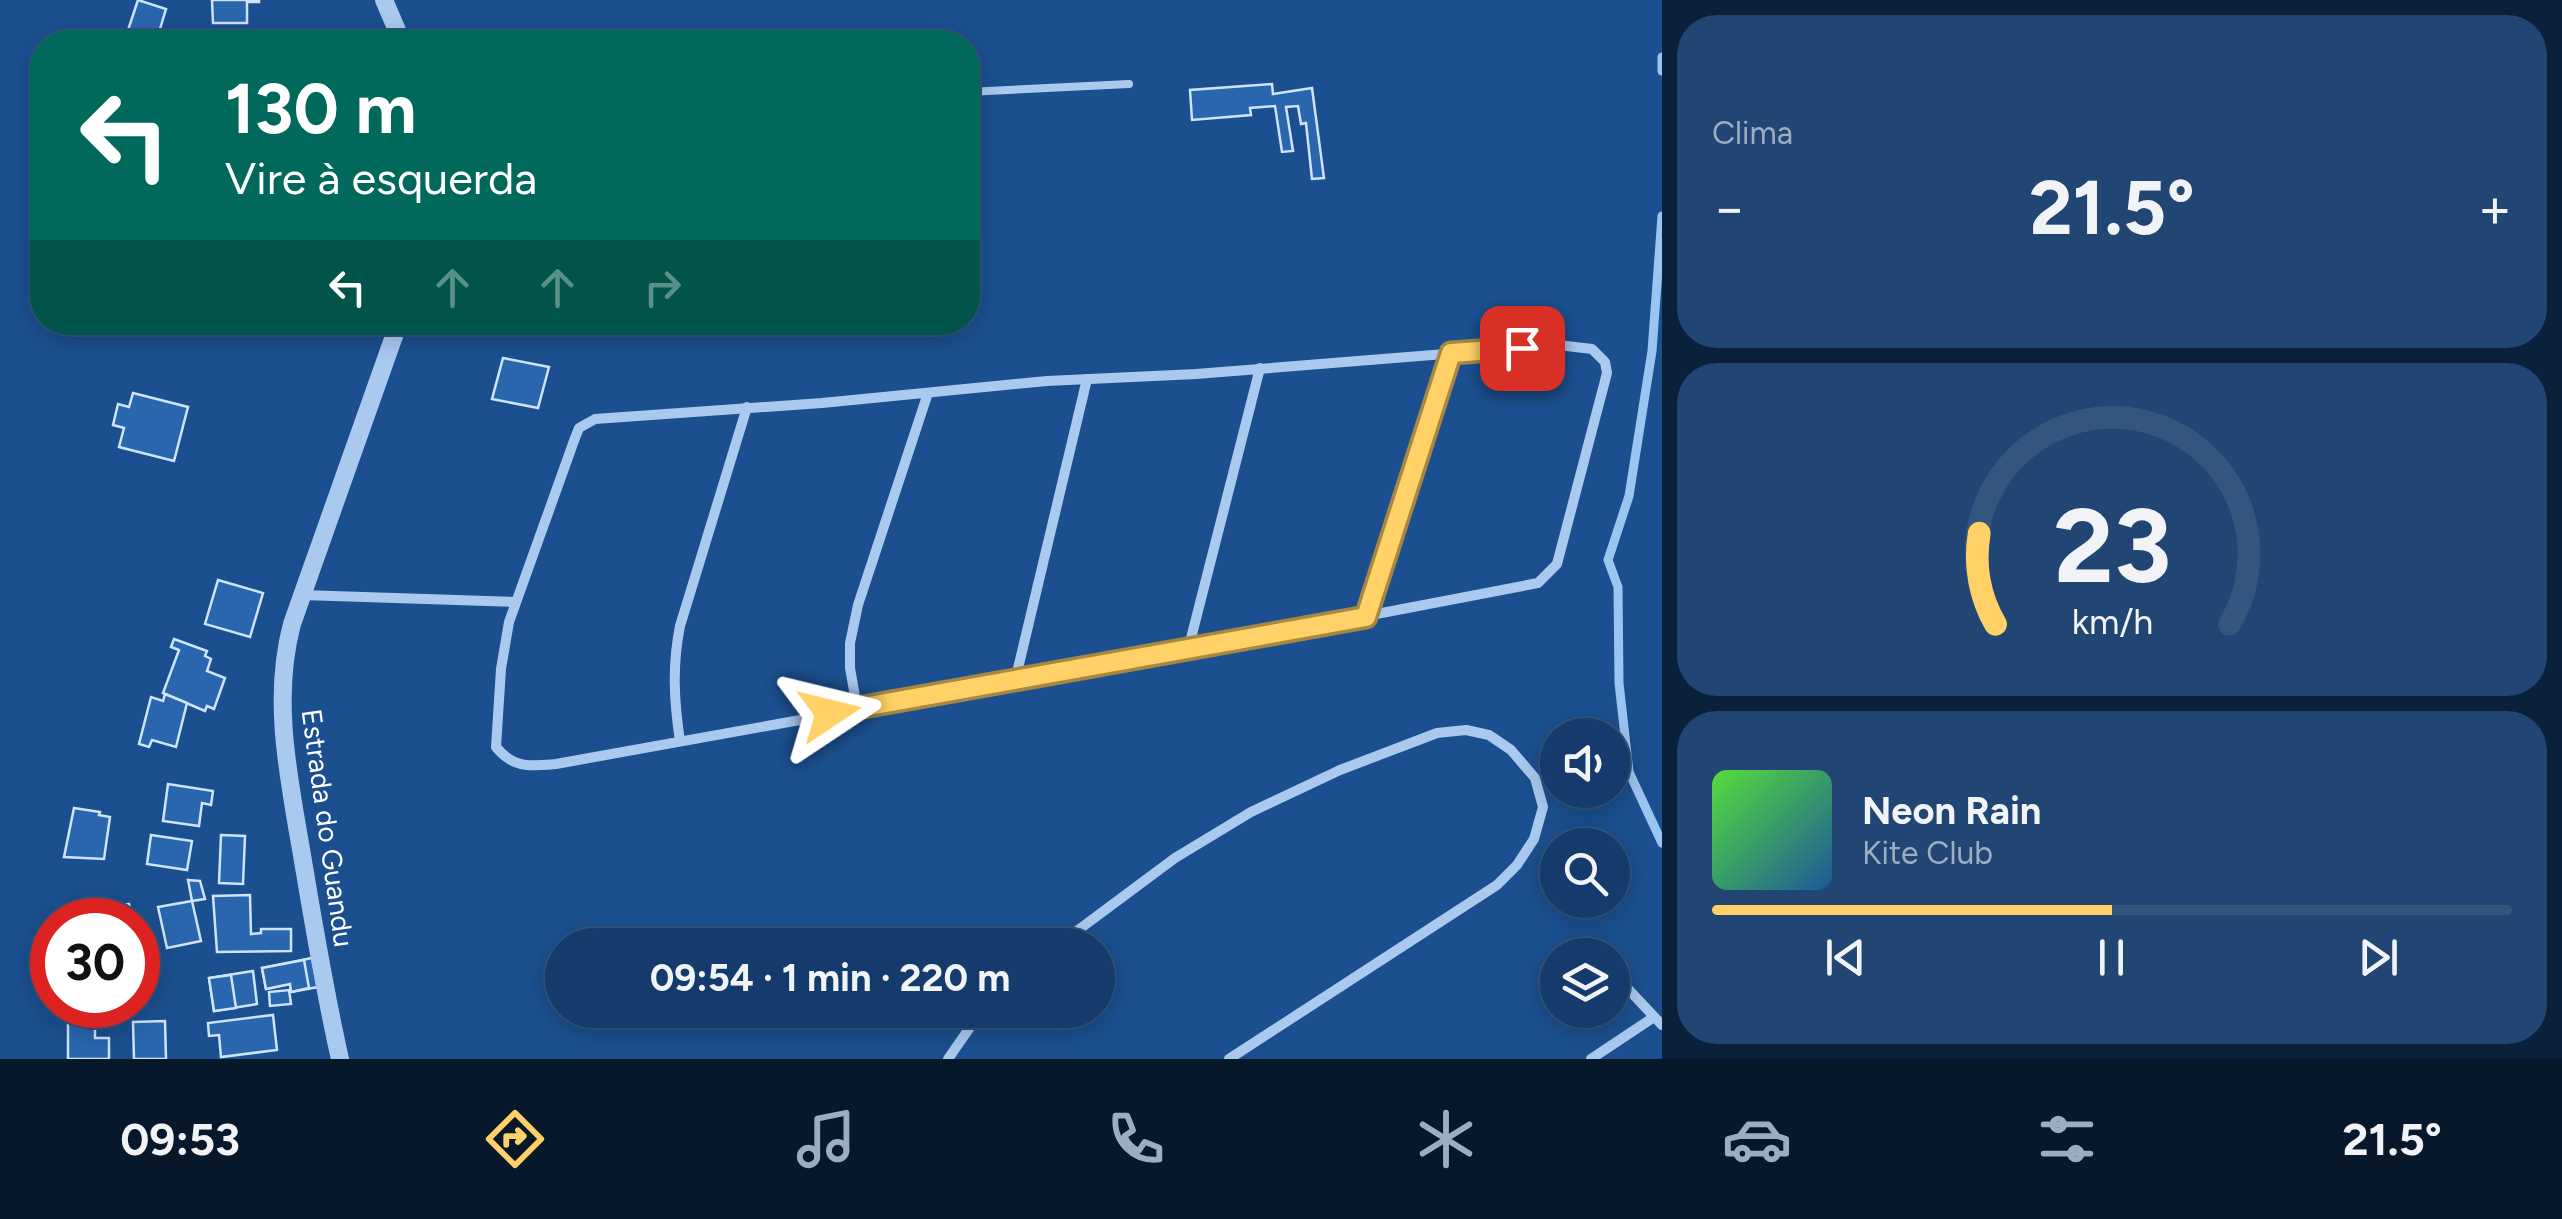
<!DOCTYPE html>
<html lang="pt">
<head>
<meta charset="utf-8">
<style>
  body { margin:0; font-family:Figtree,sans-serif; background:#214673; color:#f1f3f6; height:100vh; display:flex; flex-direction:column; font-size:38px; white-space:nowrap }
  * { box-sizing:border-box; margin:0 }
  p { font-size:32px; color:#9dadc1 }
  .icon { flex:none; width:55px; height:55px; fill:none; stroke:currentColor; stroke-width:2; stroke-linecap:round; stroke-linejoin:round }
  .map { position:relative; flex:1; overflow:hidden }
  .details { display:flex; flex-direction:column; gap:15px; padding:15px; background:#0b203b; width:900px }
  .details>* { flex:none }
  .top-card { position:absolute; left:30px; top:30px; width:950px; height:305px; border-radius:40px; box-shadow:0 5px 25px #0003,0 0 0 2px #33557e; background:#00695c; color:#fff; overflow:hidden }
  .tools { position:absolute; left:1540px; top:718px; display:grid; gap:20px }
  .tools a { display:grid; place-items:center; width:90px; height:90px; border-radius:50%; background:#143b6b; box-shadow:0 5px 25px #0003,0 0 0 2px #33557e; font-size:50px }
  .speed { position:absolute; left:30px; top:898px; display:flex; gap:20px; font-size:50px; font-weight:700; text-align:center }
  .speed>* { display:grid; place-content:center; width:130px; height:130px; border-radius:50%; background:#143b6b; box-shadow:0 5px 25px #0003,0 0 0 2px #33557e; line-height:1 }
  .speed .limit { border:15px solid #d22; background:#fff; color:#111 }
  .pin { position:absolute; display:grid; place-items:center; width:85px; height:85px; color:#fff; margin:-42px; border-radius:20px; box-shadow:0 5px 15px #0006 }
  .me { position:absolute; width:110px; margin:-55px; rotate:80deg; stroke-linejoin:round; filter:drop-shadow(0 0 8px #0008) }
  .turn { display:flex; align-items:center; gap:35px; height:210px; padding:0 30px; font-size:45px }
  .turn .icon { width:130px; height:130px; stroke-width:2.5 }
  .turn b { display:block; font-size:70px; line-height:85px }
  .lanes { display:flex; align-items:center; height:95px; padding:0 30px; background:#0003; justify-content:center; gap:50px; direction:ltr }
  .lanes .off { opacity:.35 }
  .big { font-size:75px; font-weight:700; line-height:1.1 }
  .details .widget { flex:1; display:flex; flex-direction:column; justify-content:center; gap:15px; min-width:0; padding:0 35px; border-radius:40px; background:#214673 }
  .details .dial { align-items:center; gap:0 }
  .dial svg { height:260px; overflow:visible; fill:none; stroke:#33557e; stroke-width:7; stroke-linecap:round; text-anchor:middle }
  .dial text { fill:#f1f3f6; stroke:none }
  .song { display:flex; align-items:center; gap:30px }
  .cover { width:120px; height:120px; border-radius:15px; background:linear-gradient(135deg,hsl(110 70% 55%),hsl(210 70% 35%)) }
  .played { height:10px; border-radius:5px; background:linear-gradient(90deg,#ffd166 50%,#33557e 50%) }
  .keys { display:flex; justify-content:space-around; direction:ltr }
  .heat { display:flex; justify-content:space-between; align-items:center; font-size:55px; direction:ltr }
  .trip { position:absolute; left:545px; top:928px; width:570px; height:100px; border-radius:50px; background:#143b6b; box-shadow:0 5px 25px #0003,0 0 0 2px #33557e; font-weight:700; line-height:100px; text-align:center }
  .tabs { display:flex; height:160px; justify-content:space-around; align-items:center; background:#08182b; color:#9dadc1 }
  .tabs .icon { width:70px; height:70px }
  .tabs .active { color:#ffd166 }
  .tabs b { font-size:45px; color:#f1f3f6 }
  main { display:flex; flex:1; min-height:0 }
  .map>svg:first-child { display:block }
  .lines { fill:none; stroke-linecap:round; stroke-linejoin:round }
  .stream { stroke:#9cc4f0; stroke-width:9 }
  .building { fill:#2a66ad; stroke:#cfe3fa; stroke-width:2.5 }
  .service { stroke:#a9c9ee; stroke-width:8 }
  .minor { stroke:#a9c9ee; stroke-width:10 }
  .tertiary { stroke:#a9c9ee; stroke-width:18 }
  .route-casing { stroke:#a68842; stroke-width:25 }
  .route { stroke:#ffd166; stroke-width:18 }
  .labels { text-anchor:middle; stroke-width:10; stroke-linejoin:round; paint-order:stroke }
  .street-label { font-size:28px; fill:#fff; stroke:#1b4f8f }
</style>
</head>
<body>
<main>
<div class="map">
<svg width="1662" height="1059" viewBox="0 0 1662 1059">
  <rect width="100%" height="100%" fill="#1b4f8f"/>
  <g class="lines">
    <g class="stream">
      <polyline points="1662,57 1662,71"/>
      <polyline points="1662,216 1652,351 1629,496 1608,560 1618,587 1619,683 1629,772 1662,843"/>
    </g>
  </g>
  <g class="building">
    <polygon points="138,0 166,9 156,42 124,42"/>
    <polygon points="212,0 259,0 259,2 247,2 247,23 213,23"/>
    <polygon points="1272,84 1273,94 1312,88 1324,178 1312,179 1306,123 1301,124 1298,106 1286,107 1293,151 1282,152 1275,106 1250,108 1251,115 1192,120 1190,90"/>
    <polygon points="503,358 549,367 538,408 492,399"/>
    <polygon points="133,393 188,407 174,461 119,447 124,428 113,425 118,404 129,407"/>
    <polygon points="218,580 263,593 250,637 205,624"/>
    <polygon points="174,639 207,651 205,656 211,659 207,671 225,678 214,709 207,706 205,711 163,693 179,650 171,647"/>
    <polygon points="165,694 187,703 176,747 152,740 149,747 139,744 151,697 163,701"/>
    <polygon points="168,784 213,791 211,805 202,803 199,826 163,821"/>
    <polygon points="74,808 100,812 99,815 110,817 104,859 64,857"/>
    <polygon points="151,835 192,841 187,870 147,864"/>
    <polygon points="221,835 245,836 243,884 219,883"/>
    <polygon points="188,880 200,881 205,899 192,901"/>
    <polygon points="250,895 251,934 261,933 261,929 291,929 291,951 217,952 213,896"/>
    <polygon points="192,901 201,941 167,948 158,907"/>
    <polygon points="129,904 133,920 93,920 91,911"/>
    <polygon points="312,958 318,987 309,988 304,960"/>
    <polygon points="312,958 318,987 291,992 290,984 266,989 262,968"/>
    <polygon points="304,960 309,988 291,992 290,984 266,989 262,968"/>
    <polygon points="253,971 257,1004 214,1011 209,978"/>
    <polygon points="231,975 236,1008 214,1011 209,978"/>
    <polygon points="289,990 291,1004 270,1006 269,992"/>
    <polygon points="273,1015 277,1050 221,1057 219,1035 209,1036 208,1023"/>
    <polygon points="68,1017 95,1017 95,1038 109,1038 109,1059 68,1059"/>
    <polygon points="165,1021 166,1059 134,1059 133,1022"/>
  </g>
  <g class="lines">
    <polyline class="service" points="968,92 1129,84"/>
    <g class="minor">
      <path d="M1558 345 1592 349 1605 362 1607 373 1557 564 1538 583 1188 650 556 764C530 766 514 769 496 747L501 669 509 622 575 438 579 428 595 419 822 403 1047 381 1196 374Z"/>
      <polyline points="302,595 514,602"/>
      <polyline points="1366,617 1451,353"/>
      <polyline points="1188,650 1260,368"/>
      <polyline points="1015,681 1087,379"/>
      <polyline points="857,708 850,668 850,643 858,605 928,393"/>
      <path d="M680 741C674 701 672 666 680 626L747 407"/>
      <polyline points="1058,945 1175,858 1251,812 1340,770 1437,733 1466,730 1489,735 1511,750 1535,778 1543,807 1534,839 1517,865 1497,885 1229,1059"/>
      <polyline points="1597,954 1597,955"/>
      <polyline points="1612,972 1662,1025"/>
      <polyline points="948,1059 982,1010"/>
      <polyline points="1591,1059 1654,1017"/>
    </g>
    <g class="tertiary">
      <polyline points="384,0 402,42"/>
      <path d="M340 1059C325 993 314 927 303 861 290 783 271 702 292 624L399 322"/>
    </g>
  </g>
  <g class="lines">
    <g class="route-casing">
      <polyline id="route" points="830,713 1366,617 1451,353 1522,348"/>
    </g>
    <use href="#route" class="route"/>
  </g>
  <g class="labels">
    <g class="street-label">
      <text transform="translate(328 828) rotate(82)" y="10">Estrada do Guandu</text>
    </g>
  </g>
</svg>
<div class="tools">
<a><svg class="icon" aria-label="sound" viewBox="0 0 24 24"><path d="M4 9h4l5-4v14l-5-4H4zM17 9q2 3 0 6"/></svg></a>
<a><svg class="icon" aria-label="search" viewBox="0 0 24 24"><circle cx="10" cy="10" r="6"/><path d="M15 15l6 6"/></svg></a>
<a><svg class="icon" aria-label="layers" viewBox="0 0 24 24"><path d="M12 4l9 5-9 5-9-5zM3 14l9 5 9-5"/></svg></a>
</div>
<div class="speed"><div class="limit">30</div></div>
<div class="pin" style="left:1522px;top:348px;background:#d93025"><svg class="icon" aria-label="arrive" viewBox="0 0 24 24"><path d="M6 21V4h12l-3 4 3 4H6"/></svg></div>
<svg class="me" style="left:830px;top:713px" viewBox="-20 -20 40 40"><path d="M0-17L14 15 0 8-14 15z" fill="#ffd166" stroke="#fff" stroke-width="4"/></svg>
<div class="trip">09:54 · 1 min · 220 m</div>
<div class="top-card">
<div class="turn"><svg class="icon" aria-label="left" viewBox="0 0 24 24"><path d="M17 20v-9H6M10 6l-5 5 5 5"/></svg><div><b>130 m</b>Vire à esquerda</div></div>
<div class="lanes"><svg class="icon" aria-label="left" viewBox="0 0 24 24"><path d="M17 20v-9H6M10 6l-5 5 5 5"/></svg><svg class="icon off" aria-label="ahead" viewBox="0 0 24 24"><path d="M12 20V5M6 11l6-6 6 6"/></svg><svg class="icon off" aria-label="ahead" viewBox="0 0 24 24"><path d="M12 20V5M6 11l6-6 6 6"/></svg><svg class="icon off" aria-label="right" viewBox="0 0 24 24"><path d="M7 20v-9h11M14 6l5 5-5 5"/></svg></div>
</div>
</div>
<section class="details">
<div class="widget"><p>Clima</p>
<div class="heat"><a>−</a><b class="big">21.5°</b><a>+</a></div>
</div>
<div class="widget dial"><svg viewBox="0 0 100 80">
<path d="M14 69A42 42 0 1 1 86 69"/>
<path d="M14 69A42 42 0 0 1 9 41" stroke="#ffd166"/>
<text x="50" y="56" font-size="32" font-weight="700">23</text>
<text x="50" y="72" font-size="11">km/h</text>
</svg></div>
<div class="widget">
<div class="song"><i class="cover"></i><div><b>Neon Rain</b><p>Kite Club</p></div></div>
<div class="played"></div>
<div class="keys"><svg class="icon" aria-label="previous" viewBox="0 0 24 24"><path d="M18 5L8 12l10 7zM5 5v14"/></svg><svg class="icon" aria-label="pause" viewBox="0 0 24 24"><path d="M8 5v14M16 5v14"/></svg><svg class="icon" aria-label="next" viewBox="0 0 24 24"><path d="M6 5l10 7-10 7zM19 5v14"/></svg></div>
</div>
</section>
</main>
<nav class="tabs">
<b>09:53</b>
<svg class="icon active" aria-label="directions" viewBox="0 0 24 24"><path d="M12 3l9 9-9 9-9-9zM9 14v-3h6M13 9l2 2-2 2"/></svg>
<svg class="icon" aria-label="music" viewBox="0 0 24 24"><path d="M9 18V5l10-2v13"/><circle cx="6" cy="18" r="3"/><circle cx="16" cy="16" r="3"/></svg>
<svg class="icon" aria-label="phone" viewBox="0 0 24 24"><path d="M5 4h4l2 5-3 2q2 4 5 5l2-3 5 2v4C11 20 4 13 5 4z"/></svg>
<svg class="icon" aria-label="climate" viewBox="0 0 24 24"><path d="M12 3v18M4 7l16 10M4 17L20 7"/></svg>
<svg class="icon" aria-label="car" viewBox="0 0 24 24"><path d="M5 17H2v-5l4-1 3-4h7l3 4 3 1v5h-3M9 17h6M6 11h13"/><circle cx="7" cy="17" r="2"/><circle cx="17" cy="17" r="2"/></svg>
<svg class="icon" aria-label="filters" viewBox="0 0 24 24"><path d="M4 7h16M4 17h16"/><circle cx="9" cy="7" r="2"/><circle cx="15" cy="17" r="2"/></svg>
<b>21.5°</b>
</nav>
</body>
</html>
